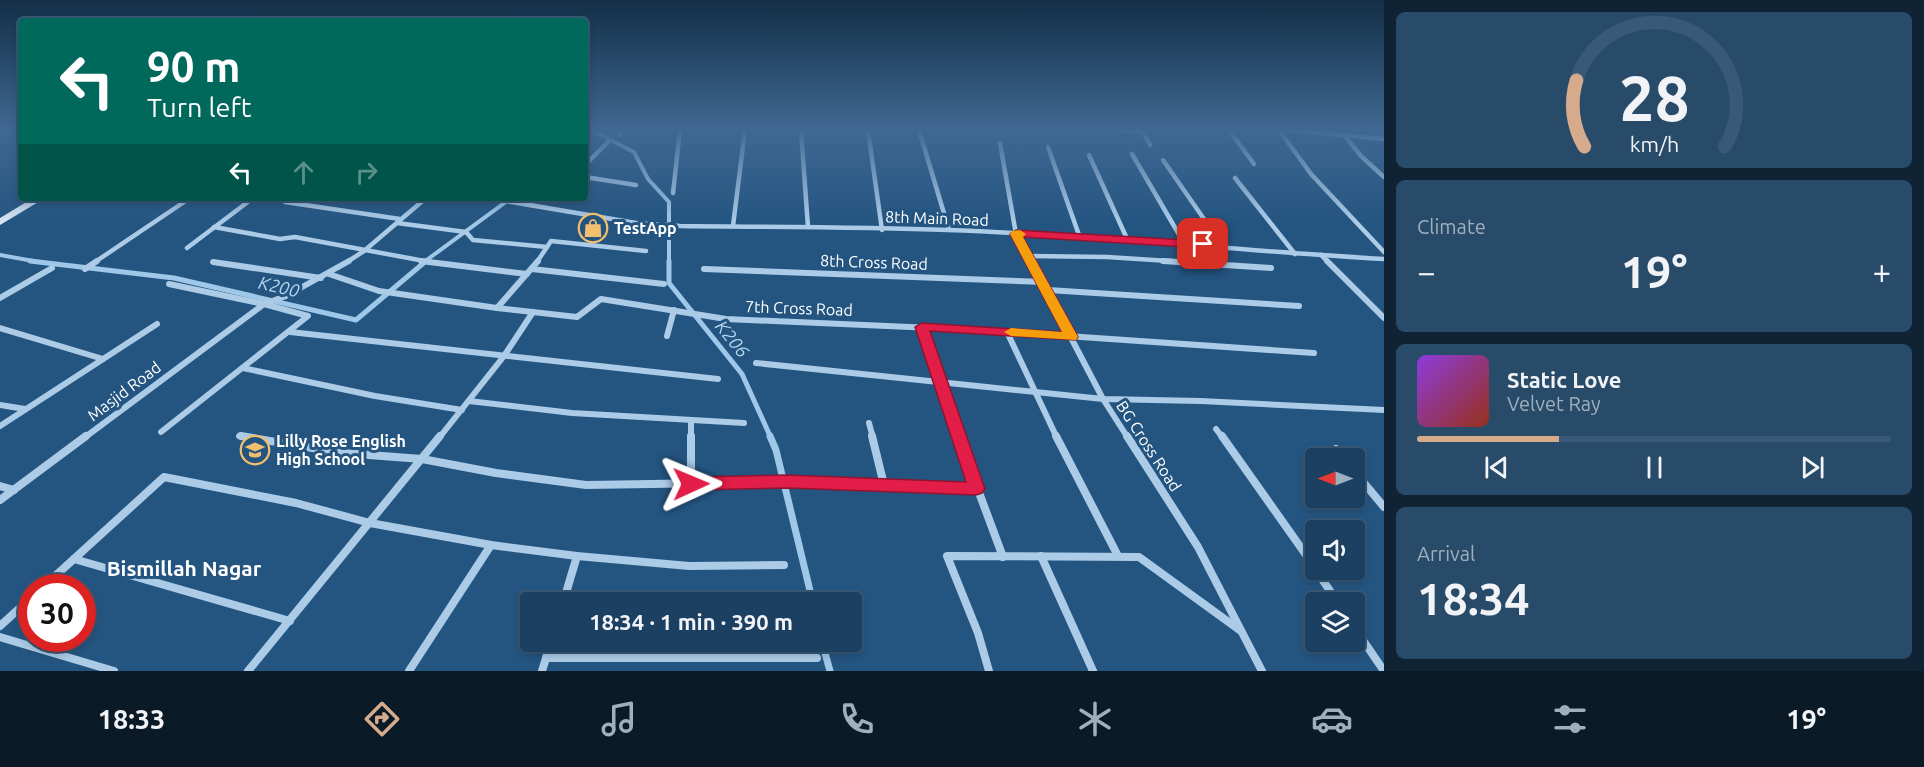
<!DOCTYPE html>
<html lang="en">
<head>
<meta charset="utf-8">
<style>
  body { margin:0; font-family:Ubuntu,sans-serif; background:#284b6a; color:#f1f3f6; height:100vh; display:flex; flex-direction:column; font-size:22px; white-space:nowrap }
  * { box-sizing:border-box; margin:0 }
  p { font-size:20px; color:#a0afbd }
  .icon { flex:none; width:33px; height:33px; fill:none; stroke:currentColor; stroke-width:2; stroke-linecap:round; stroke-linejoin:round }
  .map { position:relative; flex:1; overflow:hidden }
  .side { display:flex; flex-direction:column; gap:12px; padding:12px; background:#0f2335; width:540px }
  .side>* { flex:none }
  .top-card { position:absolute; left:18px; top:18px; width:570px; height:183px; border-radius:6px; box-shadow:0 3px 9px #0003,0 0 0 2px #395976; background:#00695c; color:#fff; overflow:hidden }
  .needle { width:39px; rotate:270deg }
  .buttons { position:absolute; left:1305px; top:448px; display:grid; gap:12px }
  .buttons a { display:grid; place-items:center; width:60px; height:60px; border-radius:6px; background:#1b4061; box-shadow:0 3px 9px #0003,0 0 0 2px #395976; font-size:30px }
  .speed { position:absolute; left:18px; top:574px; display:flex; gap:12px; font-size:30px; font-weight:700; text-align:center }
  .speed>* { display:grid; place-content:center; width:78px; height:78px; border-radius:50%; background:#1b4061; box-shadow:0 3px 9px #0003,0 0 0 2px #395976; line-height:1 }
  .speed .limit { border:9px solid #d22; background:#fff; color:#111 }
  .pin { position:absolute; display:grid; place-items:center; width:51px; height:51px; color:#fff; margin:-26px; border-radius:12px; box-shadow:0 3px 9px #0006 }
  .me { position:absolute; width:66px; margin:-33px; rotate:89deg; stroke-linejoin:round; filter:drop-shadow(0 0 4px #0008) }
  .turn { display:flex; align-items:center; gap:21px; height:126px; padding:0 30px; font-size:27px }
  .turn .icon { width:78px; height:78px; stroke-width:2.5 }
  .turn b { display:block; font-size:42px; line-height:51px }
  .lanes { display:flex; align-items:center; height:57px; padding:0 30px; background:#0003; justify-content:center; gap:30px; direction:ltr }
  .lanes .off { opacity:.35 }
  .big { font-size:45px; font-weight:600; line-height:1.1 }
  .side .tile { flex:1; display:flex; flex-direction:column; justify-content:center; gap:9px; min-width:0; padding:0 21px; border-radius:9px; background:#284b6a }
  .side .dial { align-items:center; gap:0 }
  .dial svg { height:156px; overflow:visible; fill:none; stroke:#395976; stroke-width:7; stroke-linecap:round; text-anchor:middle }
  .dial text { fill:#f1f3f6; stroke:none }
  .song { display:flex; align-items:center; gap:18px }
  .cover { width:72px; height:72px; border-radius:9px; background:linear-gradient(135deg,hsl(270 70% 55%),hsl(10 70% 35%)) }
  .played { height:6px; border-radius:3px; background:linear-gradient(90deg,#d6ab8b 30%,#395976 30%) }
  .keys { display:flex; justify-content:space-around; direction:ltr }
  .heat { display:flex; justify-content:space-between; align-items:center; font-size:33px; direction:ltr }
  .trip { position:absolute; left:520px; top:592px; width:342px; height:60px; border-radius:6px; background:#1b4061; box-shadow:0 3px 9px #0003,0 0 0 2px #395976; font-weight:600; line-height:60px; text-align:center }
  .dock { display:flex; height:96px; justify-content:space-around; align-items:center; background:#0b1a27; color:#a0afbd }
  .dock .icon { width:42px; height:42px }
  .dock .selected { color:#d6ab8b }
  .dock b { font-size:27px; color:#f1f3f6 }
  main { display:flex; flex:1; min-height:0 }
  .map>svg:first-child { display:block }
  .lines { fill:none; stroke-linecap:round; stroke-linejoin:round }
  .stream-far2 { stroke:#9fc7e8; stroke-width:4 }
  .stream-far1 { stroke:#9fc7e8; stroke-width:5 }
  .stream { stroke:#9fc7e8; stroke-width:7 }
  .street-far2 { stroke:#abcbe7; stroke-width:4.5 }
  .street-far1 { stroke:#abcbe7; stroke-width:6 }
  .street { stroke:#abcbe7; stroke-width:8 }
  .secondary { fill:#d5e6f6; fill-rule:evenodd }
  .route { fill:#e11d48; stroke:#92132f; stroke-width:1.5 }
  .slow { fill:#f59e0b }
  .labels { text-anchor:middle; stroke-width:6; stroke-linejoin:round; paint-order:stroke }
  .street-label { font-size:16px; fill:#fff; stroke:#245581 }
  .poi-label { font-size:16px; font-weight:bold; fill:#fff; stroke:#245581; text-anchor:start }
  .water-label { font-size:18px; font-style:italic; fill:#b6d5ee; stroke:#245581 }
  .near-neighbourhood-label { font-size:21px; font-weight:bold; fill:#fff; stroke:#245581 }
</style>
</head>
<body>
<main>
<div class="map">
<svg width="1384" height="671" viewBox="0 0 1384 671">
  <rect width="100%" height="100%" fill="#245581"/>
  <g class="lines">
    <g class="stream-far2">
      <polyline points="591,130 634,152 648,179 669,202 669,262"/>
      <polyline points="0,255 39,262"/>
      <polyline points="424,262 511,198"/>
    </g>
    <g class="stream-far1">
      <polyline points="30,261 174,278 356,320 426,261"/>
      <polyline points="669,261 669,283 742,374 771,438"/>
    </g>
    <g class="stream">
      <polyline points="770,436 776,450 813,603"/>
      <polyline points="822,642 830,671"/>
    </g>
    <g class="street-far2">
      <polyline points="801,130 808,227"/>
      <polyline points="868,130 882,230"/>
      <polyline points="919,130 949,230"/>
      <polyline points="1119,130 1143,132"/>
      <polyline points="1142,130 1150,145"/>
      <polyline points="1229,130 1254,164"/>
      <polyline points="1279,130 1311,174 1384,252"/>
      <polyline points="1289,130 1384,139"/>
      <polyline points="619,135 622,130"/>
      <polyline points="1344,135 1361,156 1384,177"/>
      <polyline points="1000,143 1016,234 1032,262"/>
      <polyline points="1048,147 1080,238"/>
      <polyline points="1132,154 1184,243"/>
      <polyline points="1089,155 1128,241"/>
      <polyline points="1163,160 1222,245"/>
      <polyline points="585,165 608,142"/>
      <polyline points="585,177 636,185"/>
      <polyline points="1235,178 1295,254"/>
      <polyline points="673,193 680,130"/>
      <path d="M488 198 636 223 680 226C769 227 859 227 948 230 1094 235 1239 251 1384 259"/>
      <polyline points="285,202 400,219"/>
      <polyline points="397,223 466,232 473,240 547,247"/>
      <polyline points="733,226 745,130"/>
      <polyline points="214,227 280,239 295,237 430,262"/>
      <polyline points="187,248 253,198"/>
      <polyline points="1321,255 1328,262"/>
      <polyline points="1029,256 1107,257 1185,262"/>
      <polyline points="95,262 190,198"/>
      <polyline points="347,262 364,251 426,198"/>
      <polyline points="537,262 551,241 646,251"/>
    </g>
    <g class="street-far1">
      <polyline points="421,261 527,274"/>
      <polyline points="1031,261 1103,399 1128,438"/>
      <polyline points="1163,261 1271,268"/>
      <polyline points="1327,261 1384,318"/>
      <polyline points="213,262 321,278"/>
      <polyline points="85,269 97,261"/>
      <polyline points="532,269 664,284"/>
      <polyline points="704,269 1044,282"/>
      <polyline points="329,274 379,291 497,308 538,261"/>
      <polyline points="169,284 264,304 286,296 349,261"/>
      <polyline points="1048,290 1299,306"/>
      <polyline points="0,298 52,268"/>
      <polyline points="497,308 577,317 601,299 726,319 978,330 1314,353"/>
      <polyline points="922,327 959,438"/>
      <polyline points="0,328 103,359"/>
      <polyline points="290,332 718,379"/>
      <polyline points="1007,332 1057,438"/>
      <polyline points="667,336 674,310"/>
      <polyline points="756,363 1103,399 1201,401 1384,410"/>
      <polyline points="243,368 375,396 462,410"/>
      <polyline points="469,401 572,413 744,423"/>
      <polyline points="0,405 25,409"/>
      <polyline points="691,421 691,438"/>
      <polyline points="869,423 873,438"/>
      <polyline points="0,426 157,324"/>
      <polyline points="1216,429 1223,438"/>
      <polyline points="239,436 251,438"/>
      <polyline points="84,438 264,304 308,316 161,432"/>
      <polyline points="439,438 504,356 533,312"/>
    </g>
    <g class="street">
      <polyline points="241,436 342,453 422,459 496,473 586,485 788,482 976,489"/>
      <polyline points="691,436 691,484"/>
      <polyline points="872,436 884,485"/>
      <polyline points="958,436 1003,557"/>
      <polyline points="1056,436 1118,556"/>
      <polyline points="1127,436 1198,547 1262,671"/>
      <polyline points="1222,436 1316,569"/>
      <polyline points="1336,449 1345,459"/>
      <polyline points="1354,471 1384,507"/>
      <polyline points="0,486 14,490"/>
      <polyline points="0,500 86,436"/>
      <polyline points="1041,556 1093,671"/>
      <polyline points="74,559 290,621"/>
      <polyline points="1316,570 1338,603"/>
      <polyline points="42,588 164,477 296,503 370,523 491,545 577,556 689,566 784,565"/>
      <polyline points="563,603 577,556"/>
      <polyline points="0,626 32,597"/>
      <polyline points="1354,627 1384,671"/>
      <polyline points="0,637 114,671"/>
      <polyline points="546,658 817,658"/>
      <polyline points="248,671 440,436"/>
      <polyline points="409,671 491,545"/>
      <polyline points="542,671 551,642"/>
      <polyline points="989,671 978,633 947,556 1139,557 1241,631"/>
    </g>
    <polygon class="secondary" points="33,198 45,198 0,225 0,218"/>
  </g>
  <linearGradient id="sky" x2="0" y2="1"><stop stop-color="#142f47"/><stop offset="0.58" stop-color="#3f6892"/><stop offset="1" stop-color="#3f6892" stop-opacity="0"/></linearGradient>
  <rect width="1384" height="223" fill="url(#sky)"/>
  <polygon class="route" points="1016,230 1203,241 1209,244 1203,248 1023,237 1078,337 1076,340 930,331 985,489 982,493 976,495 788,488 691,490 685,488 682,484 685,479 691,477 788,475 966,482 915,327 922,323 1062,332 1010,234"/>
  <polygon class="slow" points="1020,230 1026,234 1023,237 1078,337 1076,340 1011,336 1004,332 1011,328 1062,332 1010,234 1012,231"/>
  <defs>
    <g id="shop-ring" transform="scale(1.5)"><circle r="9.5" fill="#245581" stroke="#f1bf6e" stroke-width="1.5"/><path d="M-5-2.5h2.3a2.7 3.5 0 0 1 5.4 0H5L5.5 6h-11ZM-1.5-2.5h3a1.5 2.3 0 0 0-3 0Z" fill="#f1bf6e"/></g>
    <g id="school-ring" transform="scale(1.5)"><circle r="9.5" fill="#245581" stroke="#f1bf6e" stroke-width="1.5"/><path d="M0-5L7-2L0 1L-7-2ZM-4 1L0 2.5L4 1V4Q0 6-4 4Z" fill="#f1bf6e"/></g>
  </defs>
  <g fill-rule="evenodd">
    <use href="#shop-ring" x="593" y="228"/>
    <use href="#school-ring" x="255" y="450"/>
  </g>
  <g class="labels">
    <g class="street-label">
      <text transform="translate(937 218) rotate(2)" y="6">8th Main Road</text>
      <text transform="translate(874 262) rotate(2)" y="6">8th Cross Road</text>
      <text transform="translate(799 308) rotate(2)" y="6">7th Cross Road</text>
      <text transform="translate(124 391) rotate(-37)" y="6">Masjid Road</text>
      <text transform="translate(1149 446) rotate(57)" y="6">BG Cross Road</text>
    </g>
    <g class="poi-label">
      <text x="614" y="234">TestApp</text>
      <text x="276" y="447">Lilly Rose English<tspan x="276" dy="18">High School</tspan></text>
    </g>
    <g class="water-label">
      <text transform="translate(279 287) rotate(13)" y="6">K200</text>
      <text transform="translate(732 339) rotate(51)" y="6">K206</text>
    </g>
    <g class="near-neighbourhood-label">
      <text x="184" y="576">Bismillah Nagar</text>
    </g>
  </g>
</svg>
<div class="buttons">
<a><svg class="needle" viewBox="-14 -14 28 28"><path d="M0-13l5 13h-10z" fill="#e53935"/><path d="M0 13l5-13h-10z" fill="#a0afbd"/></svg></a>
<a><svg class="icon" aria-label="sound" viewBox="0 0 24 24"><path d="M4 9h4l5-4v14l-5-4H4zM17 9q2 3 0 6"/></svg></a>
<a><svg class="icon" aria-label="layers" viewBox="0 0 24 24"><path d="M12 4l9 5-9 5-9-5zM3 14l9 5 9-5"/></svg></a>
</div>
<div class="speed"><div class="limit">30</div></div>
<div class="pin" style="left:1203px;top:244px;background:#d93025"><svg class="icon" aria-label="arrive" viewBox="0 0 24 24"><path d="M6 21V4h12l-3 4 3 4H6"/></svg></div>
<svg class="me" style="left:691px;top:484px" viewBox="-20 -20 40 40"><path d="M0-17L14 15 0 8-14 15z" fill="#e11d48" stroke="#fff" stroke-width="4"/></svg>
<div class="trip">18:34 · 1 min · 390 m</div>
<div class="top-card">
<div class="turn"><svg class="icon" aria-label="left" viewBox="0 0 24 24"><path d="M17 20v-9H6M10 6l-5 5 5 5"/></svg><div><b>90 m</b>Turn left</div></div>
<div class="lanes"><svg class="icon" aria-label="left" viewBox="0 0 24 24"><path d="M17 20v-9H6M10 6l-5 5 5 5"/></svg><svg class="icon off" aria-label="ahead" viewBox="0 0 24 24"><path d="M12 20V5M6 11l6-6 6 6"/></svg><svg class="icon off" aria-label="right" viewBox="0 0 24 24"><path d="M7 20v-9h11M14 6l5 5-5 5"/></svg></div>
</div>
</div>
<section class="side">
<div class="tile dial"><svg viewBox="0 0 100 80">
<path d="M14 69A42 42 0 1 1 86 69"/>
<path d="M14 69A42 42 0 0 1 10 35" stroke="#d6ab8b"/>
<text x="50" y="56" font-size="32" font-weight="700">28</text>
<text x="50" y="72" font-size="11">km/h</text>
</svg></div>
<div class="tile"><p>Climate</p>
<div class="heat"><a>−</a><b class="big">19°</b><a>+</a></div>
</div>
<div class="tile">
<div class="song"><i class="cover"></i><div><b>Static Love</b><p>Velvet Ray</p></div></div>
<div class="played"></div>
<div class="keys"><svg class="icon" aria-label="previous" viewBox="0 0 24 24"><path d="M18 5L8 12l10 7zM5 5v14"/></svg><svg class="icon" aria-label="pause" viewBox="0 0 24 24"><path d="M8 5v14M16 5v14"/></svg><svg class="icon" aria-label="next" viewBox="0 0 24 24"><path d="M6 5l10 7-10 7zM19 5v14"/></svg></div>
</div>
<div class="tile"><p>Arrival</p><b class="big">18:34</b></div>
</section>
</main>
<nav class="dock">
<b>18:33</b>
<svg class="icon selected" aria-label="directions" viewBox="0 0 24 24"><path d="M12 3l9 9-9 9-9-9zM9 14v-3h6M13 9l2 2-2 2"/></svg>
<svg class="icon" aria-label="music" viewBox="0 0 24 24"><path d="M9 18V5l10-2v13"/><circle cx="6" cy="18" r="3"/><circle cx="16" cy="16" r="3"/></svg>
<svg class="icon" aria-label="phone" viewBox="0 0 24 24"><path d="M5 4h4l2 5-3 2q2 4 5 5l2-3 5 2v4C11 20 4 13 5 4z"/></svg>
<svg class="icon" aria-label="climate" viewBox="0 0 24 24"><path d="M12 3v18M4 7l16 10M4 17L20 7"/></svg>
<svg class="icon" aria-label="car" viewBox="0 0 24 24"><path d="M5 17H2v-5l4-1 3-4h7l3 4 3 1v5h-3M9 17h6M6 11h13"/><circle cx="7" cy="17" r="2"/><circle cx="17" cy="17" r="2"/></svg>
<svg class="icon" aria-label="filters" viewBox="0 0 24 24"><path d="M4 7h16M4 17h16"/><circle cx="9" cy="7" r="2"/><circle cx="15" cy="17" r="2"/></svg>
<b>19°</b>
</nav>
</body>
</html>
